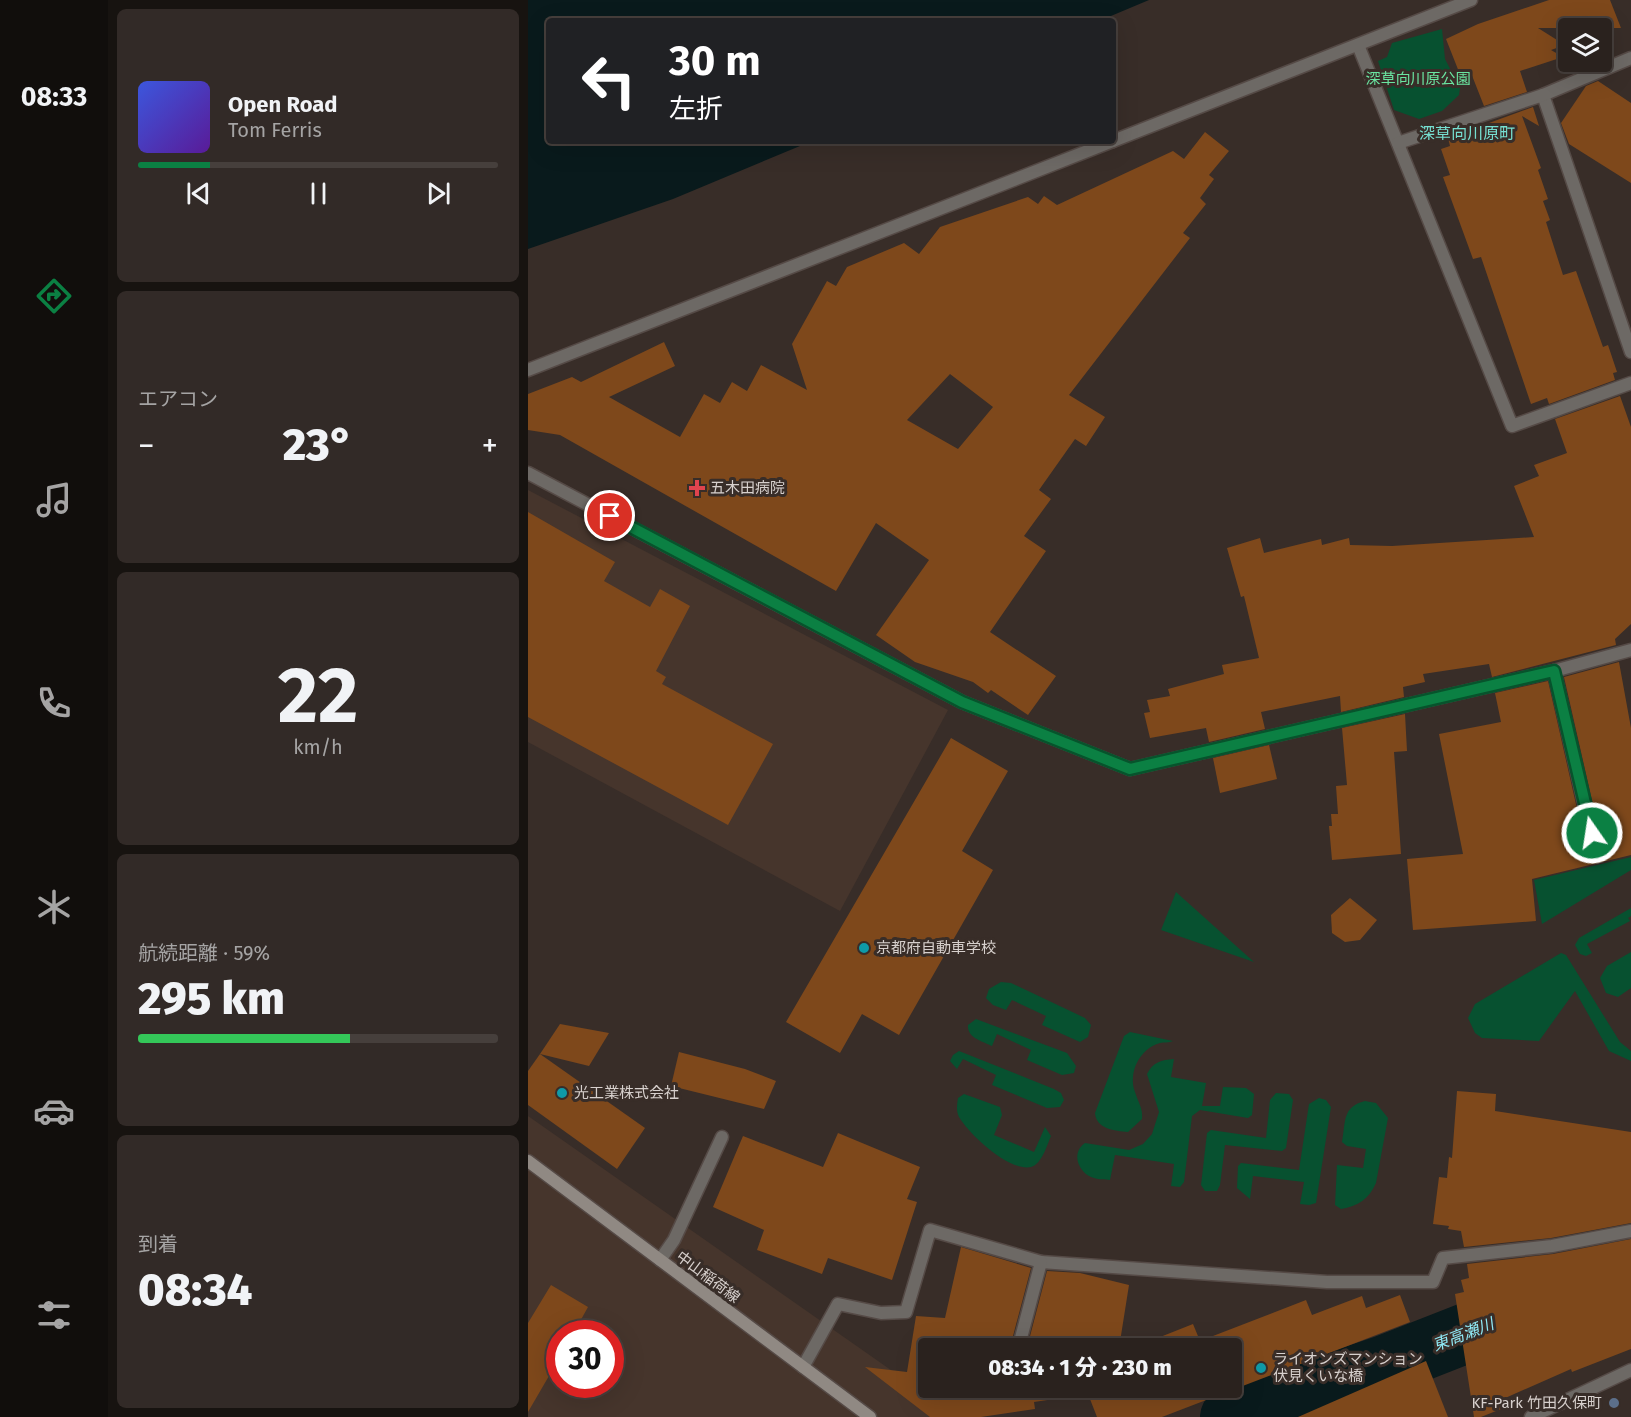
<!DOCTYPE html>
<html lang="ja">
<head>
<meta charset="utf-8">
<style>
  body { margin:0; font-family:"Fira Sans","Noto Sans JP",sans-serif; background:#322a27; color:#f1f3f6; height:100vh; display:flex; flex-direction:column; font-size:22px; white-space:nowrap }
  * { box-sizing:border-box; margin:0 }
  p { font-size:20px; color:#a5a4a4 }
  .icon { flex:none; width:33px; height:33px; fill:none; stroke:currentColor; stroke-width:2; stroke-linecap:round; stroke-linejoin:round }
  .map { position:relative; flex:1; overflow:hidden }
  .sheet { display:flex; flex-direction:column; gap:9px; padding:9px; background:#171310; width:420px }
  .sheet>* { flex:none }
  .banner { position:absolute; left:18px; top:18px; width:570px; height:126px; border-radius:6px; box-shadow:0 6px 24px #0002,0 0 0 2px #463f3c; background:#202124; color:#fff; overflow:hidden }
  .buttons { position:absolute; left:1030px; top:18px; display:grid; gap:12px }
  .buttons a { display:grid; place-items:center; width:54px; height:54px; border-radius:6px; background:#2a221e; box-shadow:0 6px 24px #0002,0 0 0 2px #463f3c; font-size:30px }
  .speed { position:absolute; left:18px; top:1320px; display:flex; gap:12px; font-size:30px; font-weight:700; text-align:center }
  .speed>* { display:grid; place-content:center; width:78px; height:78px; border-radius:50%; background:#2a221e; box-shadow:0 6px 24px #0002,0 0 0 2px #463f3c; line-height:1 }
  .speed .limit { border:9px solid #d22; background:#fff; color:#111 }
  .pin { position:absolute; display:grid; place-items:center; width:51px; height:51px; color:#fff; margin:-26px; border:3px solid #fff; border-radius:50%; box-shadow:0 2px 6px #0007 }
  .me { position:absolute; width:66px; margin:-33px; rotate:347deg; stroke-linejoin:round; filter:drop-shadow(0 0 4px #0008) }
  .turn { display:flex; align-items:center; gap:21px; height:126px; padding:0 24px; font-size:27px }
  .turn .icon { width:78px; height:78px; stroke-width:2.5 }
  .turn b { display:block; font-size:42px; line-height:51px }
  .big { font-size:45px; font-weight:800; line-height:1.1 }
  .sheet .card { flex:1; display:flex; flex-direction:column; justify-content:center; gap:9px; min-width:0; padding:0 21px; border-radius:9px; background:#322a27 }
  .sheet .dial { align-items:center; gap:0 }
  .dial b { font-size:78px; line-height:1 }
  .song { display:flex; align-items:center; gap:18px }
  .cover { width:72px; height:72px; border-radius:9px; background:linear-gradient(135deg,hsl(230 70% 55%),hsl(270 70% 35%)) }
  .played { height:6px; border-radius:3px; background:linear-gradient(90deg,#0b8043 20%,#463f3c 20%) }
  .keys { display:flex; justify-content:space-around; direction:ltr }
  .heat { display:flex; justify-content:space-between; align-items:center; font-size:33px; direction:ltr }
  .charge { height:9px; border-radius:4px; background:linear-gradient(90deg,#34c759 59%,#463f3c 0) }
  .trip { position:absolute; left:390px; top:1338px; width:324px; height:60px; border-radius:6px; background:#2a221e; box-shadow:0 6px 24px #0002,0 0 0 2px #463f3c; font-weight:800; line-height:60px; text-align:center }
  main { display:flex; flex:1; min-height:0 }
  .menu { display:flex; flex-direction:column; width:108px; justify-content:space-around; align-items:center; background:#110e0c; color:#a5a4a4 }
  .menu .icon { width:42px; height:42px }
  .menu .on { color:#0b8043 }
  .menu b { font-size:27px; color:#f1f3f6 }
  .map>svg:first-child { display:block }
  .built { fill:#46352c; fill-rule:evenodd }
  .green { fill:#075130 }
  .water { fill:#091a1c }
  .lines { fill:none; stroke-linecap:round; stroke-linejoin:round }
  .river { stroke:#091a1c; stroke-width:60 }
  .building { fill:#7e481b; fill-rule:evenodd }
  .minor-casing { stroke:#554a46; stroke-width:15 }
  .tertiary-casing { stroke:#554a46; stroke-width:15 }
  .secondary-casing { stroke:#554a46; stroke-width:15 }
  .minor { stroke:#6d6965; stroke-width:12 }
  .tertiary { stroke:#6d6965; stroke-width:12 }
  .secondary { stroke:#908983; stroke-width:12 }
  .route-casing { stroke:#07532c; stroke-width:15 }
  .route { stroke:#0b8043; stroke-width:10 }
  .health-dot { fill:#e0444e; stroke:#382d28; stroke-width:2 }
  .culture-dot { fill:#0f9aa8; stroke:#382d28; stroke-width:2 }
  .service-dot { fill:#5c6f8a; stroke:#382d28; stroke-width:2 }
  .labels { text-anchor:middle; stroke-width:6; stroke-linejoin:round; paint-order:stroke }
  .park-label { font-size:15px; fill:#6ae5a1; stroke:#382d28 }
  .poi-label { font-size:15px; fill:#d7d0cd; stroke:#382d28; text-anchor:start }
  .street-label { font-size:15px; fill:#d7d0cd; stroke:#382d28 }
  .neighbourhood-label { font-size:16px; fill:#76dfd1; stroke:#382d28 }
  .water-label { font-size:16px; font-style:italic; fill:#90eaf7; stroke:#382d28 }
</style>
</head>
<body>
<main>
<nav class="menu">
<b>08:33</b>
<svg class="icon on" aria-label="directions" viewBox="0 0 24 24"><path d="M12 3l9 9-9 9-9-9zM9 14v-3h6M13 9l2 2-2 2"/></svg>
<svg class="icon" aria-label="music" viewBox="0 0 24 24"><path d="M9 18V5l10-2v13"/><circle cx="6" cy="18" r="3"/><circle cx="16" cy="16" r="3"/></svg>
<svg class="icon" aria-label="phone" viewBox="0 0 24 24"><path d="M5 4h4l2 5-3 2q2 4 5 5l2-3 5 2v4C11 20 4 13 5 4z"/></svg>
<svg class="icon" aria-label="climate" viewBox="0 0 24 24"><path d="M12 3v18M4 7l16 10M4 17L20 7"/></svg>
<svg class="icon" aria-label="car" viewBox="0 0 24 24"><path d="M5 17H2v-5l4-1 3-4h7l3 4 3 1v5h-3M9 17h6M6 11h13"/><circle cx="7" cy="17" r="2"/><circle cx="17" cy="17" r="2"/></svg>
<svg class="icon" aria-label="filters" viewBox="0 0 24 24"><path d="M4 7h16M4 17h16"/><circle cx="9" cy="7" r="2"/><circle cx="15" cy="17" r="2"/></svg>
</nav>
<section class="sheet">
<div class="card">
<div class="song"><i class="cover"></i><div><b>Open Road</b><p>Tom Ferris</p></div></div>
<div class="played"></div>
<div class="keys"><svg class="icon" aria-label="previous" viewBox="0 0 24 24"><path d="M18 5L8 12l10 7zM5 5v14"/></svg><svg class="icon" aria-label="pause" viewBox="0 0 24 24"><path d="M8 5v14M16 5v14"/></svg><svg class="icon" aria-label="next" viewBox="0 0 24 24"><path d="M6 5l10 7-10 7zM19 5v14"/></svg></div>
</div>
<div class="card"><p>エアコン</p>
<div class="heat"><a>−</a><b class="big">23°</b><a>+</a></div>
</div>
<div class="card dial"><b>22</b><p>km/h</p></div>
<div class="card"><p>航続距離 · 59%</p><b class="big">295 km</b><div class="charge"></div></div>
<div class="card"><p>到着</p><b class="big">08:34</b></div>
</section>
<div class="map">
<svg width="1103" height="1417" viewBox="0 0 1103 1417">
  <rect width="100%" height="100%" fill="#382d28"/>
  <g class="built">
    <polygon points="0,490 420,710 312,911 0,742"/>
    <path d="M0 1116 430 1417H0ZM32 1334H82V1384H32Z"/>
  </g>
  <g class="green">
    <polygon points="914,29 917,59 932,88 931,95 914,111 891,119 866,110 850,61 859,57 864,43"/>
    <polygon points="1103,857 1103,870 1014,924 1006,880"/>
    <polygon points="648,892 726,962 633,930"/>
    <polygon points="1103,908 1103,916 1100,918 1102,921 1059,944 1064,953 1058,956 1052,954 1047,945 1051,938"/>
    <polygon points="1103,952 1103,988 1090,997 1078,993 1072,978 1079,966"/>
    <polygon points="1033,953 1038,955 1092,1042 1103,1051 1103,1061 1081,1051 1047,991 1011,1041 954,1038 947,1033 940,1018 947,1004"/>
    <polygon points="473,982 483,983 557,1018 563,1025 560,1037 552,1042 514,1025 518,1016 484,1000 478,1010 465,1005 458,998 461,989"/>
    <path d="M448 1019 539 1053 548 1066 546 1073 534 1075 499 1060 503 1050 469 1034 464 1046C454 1041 439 1038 440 1025Z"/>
    <path d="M602 1032 645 1041C641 1043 636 1042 632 1043 611 1049 600 1073 607 1092 610 1102 615 1108 614 1119L600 1132C587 1131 568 1129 567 1113L596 1036Z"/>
    <polygon points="431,1051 526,1089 533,1093 536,1100 532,1107 519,1108 464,1085 468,1075 435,1059 429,1069 422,1061 425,1055"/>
    <path d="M646 1059 643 1077 678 1083 674 1106H692L695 1087 718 1088 726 1094 724 1115 720 1118 672 1110 664 1116 656 1182 652 1187 643 1186 646 1164 587 1155 582 1180C577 1179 571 1180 566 1178 551 1174 542 1153 557 1143L601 1150 615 1144 624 1134 631 1112 619 1074C625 1062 633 1060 646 1059Z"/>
    <polygon points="748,1093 761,1094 765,1100 758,1148 754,1151 697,1145 692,1185 689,1191 677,1191 673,1185 679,1133 683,1130 738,1138 742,1100"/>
    <path d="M436 1094 472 1107 474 1115 466 1135 506 1152 517 1127 523 1136C519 1145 514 1164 503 1167 481 1172 441 1134 431 1117 428 1111 429 1105 430 1098Z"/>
    <polygon points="791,1098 798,1100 803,1107 788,1203 781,1205 772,1204 776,1182 725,1176 722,1199 709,1188 710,1166 713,1163 771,1170 781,1104"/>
    <path d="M837 1101 848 1103 860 1118 848 1183C841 1199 830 1206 813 1209L807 1205 809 1165 835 1168 838 1149 819 1146 814 1142C818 1121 814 1107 837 1101Z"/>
  </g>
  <polygon class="water" points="0,0 621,0 571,21 21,21 21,141 284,141 145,199 0,249"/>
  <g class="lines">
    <polyline class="river" points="702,1417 857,1365 1010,1305"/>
  </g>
  <g class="building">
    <polygon points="1021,0 1082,0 1093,28 1010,28 1037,45 1023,50 1035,57 992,71 999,92 956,106 943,73 933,77 918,39 950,24"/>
    <polygon points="1070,81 1103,103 1103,183 1041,144 1033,123 1058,86"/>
    <polygon points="1005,107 1011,126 994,116 1013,168 1010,170 1020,199 1015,201 1022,220 1018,222 1035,275 1048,271 1075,347 1080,345 1089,372 1085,373 1087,380 1021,404 1019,398 1003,404 953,257 945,259 915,177 922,175 913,149 922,146 920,138"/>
    <path d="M677 132 701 151 681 175 686 179 672 198 678 204 655 233 662 238 541 395 577 417 558 446 547 439 511 490 523 499 496 536 518 551 462 632 528 676 500 715 463 690 460 693 445 682 387 662 348 635 401 560 348 523 308 591 32 435 0 430V394L44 377 53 382 136 342 147 366 81 397 152 437 176 394 192 403 204 382 219 391 233 365 279 390 264 344 299 281 308 286 319 267 376 243 391 254 412 227 500 197 510 204 516 196 529 205 645 151 656 159ZM422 374 465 407 430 449 379 420Z"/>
    <polygon points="1092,396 1103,427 1103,624 1087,639 1088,645 964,677 961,664 895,674 897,682 875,687 876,697 813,712 812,696 733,712 737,729 681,742 678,728 622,738 616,713 622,712 619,700 642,696 640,689 696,674 694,665 731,658 716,596 713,597 699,548 732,538 736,553 793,539 794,545 821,538 822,545 864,546 1006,537 986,486 1011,476 1006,465 1039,453 1027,419"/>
    <polygon points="0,512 87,562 76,581 122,607 132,589 162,606 128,671 138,677 134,684 245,744 200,825 0,717"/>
    <polygon points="1091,662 1103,728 1103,855 1004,879 1008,921 885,930 879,859 935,854 911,734 973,722 967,693 1020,681 1055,835 1060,841 1065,841 1071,831 1036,677"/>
    <polygon points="877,714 879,751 866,752 873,854 804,860 801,826 804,826 803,814 810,814 808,786 819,785 814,728"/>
    <polygon points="423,738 480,771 434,851 465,870 371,1035 334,1014 312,1053 258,1022"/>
    <polygon points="741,745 749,779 692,793 685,758"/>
    <polygon points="822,898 849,920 832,940 817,942 804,933 803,915"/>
    <polygon points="32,1024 81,1033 61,1066 12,1054"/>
    <polygon points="151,1052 217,1069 248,1081 236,1109 143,1086"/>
    <polygon points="12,1054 117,1128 89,1169 0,1105 0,1071"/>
    <polygon points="929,1091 968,1094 967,1111 1103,1132 1103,1223 1023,1238 936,1247 933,1231 920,1229 921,1226 905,1224 911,1177 919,1178 921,1157 924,1158"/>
    <polygon points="310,1133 392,1167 379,1199 389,1202 364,1280 300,1258 294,1274 229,1250 236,1230 185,1207 215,1136 295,1167"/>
    <polygon points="1103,1239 1103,1349 1044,1372 1043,1369 975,1399 978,1407 953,1417 946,1417 927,1294 936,1292 933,1280 941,1278 939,1264 1025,1254"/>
    <polygon points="433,1247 503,1268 485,1336 487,1343 491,1346 501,1340 519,1271 552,1273 601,1285 591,1348 400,1348 400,1388 704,1388 704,1348 595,1348 611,1342 612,1345 665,1324 672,1341 778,1300 784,1315 834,1296 838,1308 872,1295 882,1322 634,1417 569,1417 560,1394 506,1402 507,1409 453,1417 402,1417 337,1367 379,1372 388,1316 417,1318"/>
    <polygon points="23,1285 60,1307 45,1334 32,1334 32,1357 0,1412 0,1323"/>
    <polygon points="898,1361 920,1417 770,1417"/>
  </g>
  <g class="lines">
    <g class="minor-casing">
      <g id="minor">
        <polyline points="830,45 984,426 1103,383"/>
        <polyline points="1015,95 1103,352"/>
        <polyline points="870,143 1015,95 1103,58"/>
        <polyline points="0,473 434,702 602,769 1026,671 1103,650"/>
        <polyline points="1026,671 1063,833"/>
        <polyline points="132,1260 146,1240 194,1137"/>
        <polyline points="513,1262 799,1282 905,1282 915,1258 1024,1246 1103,1231"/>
        <polyline points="275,1367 310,1304 353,1313 378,1312 402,1230 513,1262 493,1338"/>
        <polyline points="1003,1417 1103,1370"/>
      </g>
    </g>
    <g class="tertiary-casing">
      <g id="tertiary">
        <polyline points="585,141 943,0"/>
        <polyline points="0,370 585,141"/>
      </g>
    </g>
    <g class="secondary-casing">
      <polyline id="secondary" points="0,1161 342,1417"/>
    </g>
    <use href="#minor" class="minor"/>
    <use href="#tertiary" class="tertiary"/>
    <use href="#secondary" class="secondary"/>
  </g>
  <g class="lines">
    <g class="route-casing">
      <polyline id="route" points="82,516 434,702 602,769 1026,671 1064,833"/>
    </g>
    <use href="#route" class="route"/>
  </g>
  <path class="health-dot" d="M166 479h6v6h6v6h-6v6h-6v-6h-6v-6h6z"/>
  <g class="culture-dot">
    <circle cx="336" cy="948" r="6"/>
    <circle cx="34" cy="1093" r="6"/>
    <circle cx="733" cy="1368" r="6"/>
  </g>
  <circle class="service-dot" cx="1086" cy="1403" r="6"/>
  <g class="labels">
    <g class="park-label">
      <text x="890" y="84">深草向川原公園</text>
    </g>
    <g class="poi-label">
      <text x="182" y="493">五木田病院</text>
      <text x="348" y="953">京都府自動車学校</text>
      <text x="46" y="1098">光工業株式会社</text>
      <text x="745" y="1364">ライオンズマンション<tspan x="745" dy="17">伏見くいな橋</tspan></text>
      <text x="1074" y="1408" text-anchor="end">KF-Park 竹田久保町</text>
    </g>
    <g class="street-label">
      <text transform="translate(180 1277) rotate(37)" y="5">中山稲荷線</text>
    </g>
    <g class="neighbourhood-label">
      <text x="939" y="139">深草向川原町</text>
    </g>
    <g class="water-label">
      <text transform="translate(935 1334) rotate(-21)" y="6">東高瀬川</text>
    </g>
  </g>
</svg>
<div class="buttons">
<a><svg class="icon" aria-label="layers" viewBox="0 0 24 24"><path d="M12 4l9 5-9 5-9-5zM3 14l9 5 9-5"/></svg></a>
</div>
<div class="speed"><div class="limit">30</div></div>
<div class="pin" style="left:82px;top:516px;background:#d93025"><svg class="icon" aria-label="arrive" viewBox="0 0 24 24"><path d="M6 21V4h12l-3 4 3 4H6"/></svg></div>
<svg class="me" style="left:1064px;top:833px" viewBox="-20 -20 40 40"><circle r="17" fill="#0b8043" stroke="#fff" stroke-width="3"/><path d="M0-11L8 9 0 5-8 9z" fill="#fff"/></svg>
<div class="trip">08:34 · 1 分 · 230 m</div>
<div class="banner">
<div class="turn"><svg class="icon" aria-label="left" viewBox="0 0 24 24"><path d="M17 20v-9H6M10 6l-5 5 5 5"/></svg><div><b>30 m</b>左折</div></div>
</div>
</div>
</main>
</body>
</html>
